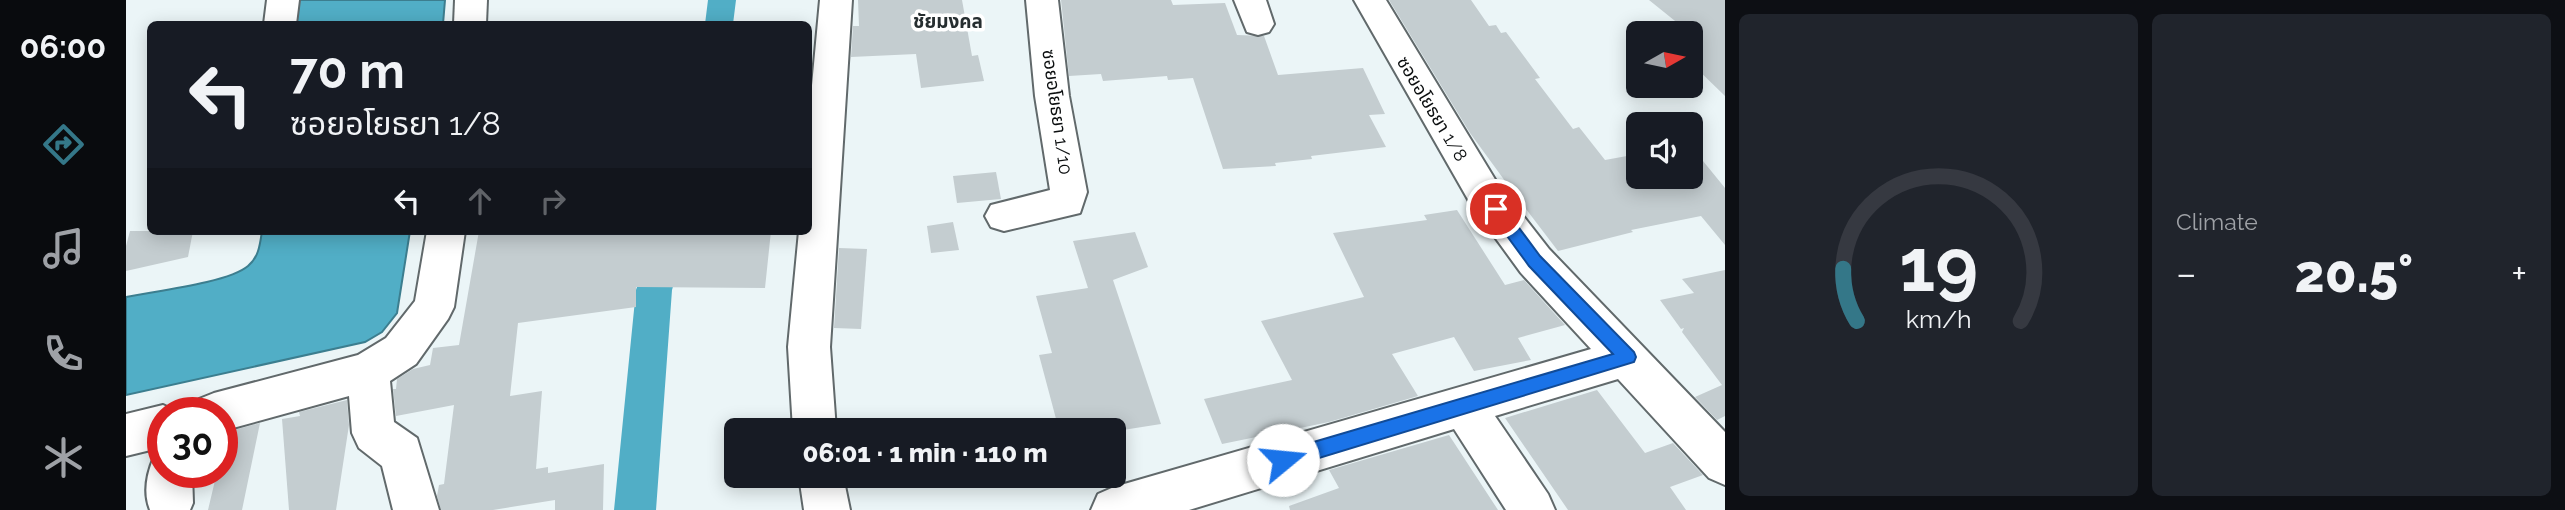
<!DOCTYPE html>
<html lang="en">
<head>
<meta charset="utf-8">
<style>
  body { margin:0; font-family:Raleway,"Noto Sans Thai",sans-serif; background:#20242c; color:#f1f3f6; height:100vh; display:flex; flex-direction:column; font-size:26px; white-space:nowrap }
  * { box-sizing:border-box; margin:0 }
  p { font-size:23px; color:#9ea1a6 }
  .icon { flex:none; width:38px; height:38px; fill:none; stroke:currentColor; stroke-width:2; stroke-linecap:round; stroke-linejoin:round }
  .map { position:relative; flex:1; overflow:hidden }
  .details { display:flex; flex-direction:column; gap:14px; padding:14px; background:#0d0f14; width:840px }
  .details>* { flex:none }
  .banner { position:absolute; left:21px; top:21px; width:665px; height:214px; border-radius:10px; box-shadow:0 4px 18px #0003; background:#171b24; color:#f1f3f6; overflow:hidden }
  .needle { width:46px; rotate:81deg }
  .fabs { position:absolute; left:1500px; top:21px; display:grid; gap:14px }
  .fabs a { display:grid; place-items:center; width:77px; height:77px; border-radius:10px; background:#171b24; box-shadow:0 4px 18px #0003; font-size:35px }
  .speed { position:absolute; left:21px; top:397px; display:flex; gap:14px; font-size:35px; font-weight:700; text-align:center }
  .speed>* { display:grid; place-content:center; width:91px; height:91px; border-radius:50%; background:#171b24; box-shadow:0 4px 18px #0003; line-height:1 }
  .speed .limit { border:10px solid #d22; background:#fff; color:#111 }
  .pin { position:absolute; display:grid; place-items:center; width:60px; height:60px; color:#fff; margin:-30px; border:4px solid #fff; border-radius:50%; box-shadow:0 2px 7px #0007 }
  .me { position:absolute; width:77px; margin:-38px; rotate:73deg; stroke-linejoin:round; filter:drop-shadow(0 0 5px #0008) }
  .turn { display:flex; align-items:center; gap:24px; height:147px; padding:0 28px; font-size:32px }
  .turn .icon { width:91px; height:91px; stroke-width:2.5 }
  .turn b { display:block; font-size:49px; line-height:60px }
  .lanes { display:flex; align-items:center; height:66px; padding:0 28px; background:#0003; justify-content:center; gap:35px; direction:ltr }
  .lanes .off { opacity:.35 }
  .big { font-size:52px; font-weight:800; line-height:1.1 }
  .details .widget { flex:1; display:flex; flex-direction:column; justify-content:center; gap:10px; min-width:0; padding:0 24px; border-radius:10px; background:#20242c }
  .details .dial { align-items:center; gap:0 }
  .dial svg { height:182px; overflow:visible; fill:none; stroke:#363941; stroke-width:7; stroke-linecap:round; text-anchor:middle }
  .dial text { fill:#f1f3f6; stroke:none }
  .heat { display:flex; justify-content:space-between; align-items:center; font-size:38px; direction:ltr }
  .details .tiles { flex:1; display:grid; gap:14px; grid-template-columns:repeat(2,1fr) }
  .trip { position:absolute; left:598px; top:418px; width:402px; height:70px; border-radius:10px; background:#171b24; box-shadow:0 4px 18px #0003; font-weight:800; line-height:70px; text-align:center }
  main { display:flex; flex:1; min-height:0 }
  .tabs { display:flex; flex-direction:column; width:126px; justify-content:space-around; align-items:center; background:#090b0e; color:#9ea1a6 }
  .tabs .icon { width:49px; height:49px }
  .tabs .on { color:#347788 }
  .tabs b { font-size:32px; color:#f1f3f6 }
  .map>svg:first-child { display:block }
  .water { fill:#51aec6; stroke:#3c7e8f; stroke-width:2 }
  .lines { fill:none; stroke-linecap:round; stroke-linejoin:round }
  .canal { fill:#51aec6; fill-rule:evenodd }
  .building { fill:#c4cdd0 }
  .minor-casing { stroke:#61696b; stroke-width:4 }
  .minor { fill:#fff; fill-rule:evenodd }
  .route { fill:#1a73e8; stroke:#114b97; stroke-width:2 }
  .labels { text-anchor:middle; stroke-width:7; stroke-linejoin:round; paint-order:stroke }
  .street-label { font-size:18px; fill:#0b0e0f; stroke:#fff }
  .neighbourhood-label { font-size:19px; font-weight:bold; fill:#262e30; stroke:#fff }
</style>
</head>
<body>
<main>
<nav class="tabs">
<b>06:00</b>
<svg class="icon on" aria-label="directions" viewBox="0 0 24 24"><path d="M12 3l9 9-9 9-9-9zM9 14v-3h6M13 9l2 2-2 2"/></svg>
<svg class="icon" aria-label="music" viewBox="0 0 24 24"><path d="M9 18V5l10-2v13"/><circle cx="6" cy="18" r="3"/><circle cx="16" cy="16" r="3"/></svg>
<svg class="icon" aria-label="phone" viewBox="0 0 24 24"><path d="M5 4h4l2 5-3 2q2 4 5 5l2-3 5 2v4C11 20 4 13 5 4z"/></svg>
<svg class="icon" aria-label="climate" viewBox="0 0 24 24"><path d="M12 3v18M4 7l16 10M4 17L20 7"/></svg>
</nav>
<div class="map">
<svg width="1599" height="510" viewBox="0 0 1599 510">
  <rect width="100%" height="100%" fill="#ebf5f7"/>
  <g class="water">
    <polygon points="172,0 319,0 317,24 168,24"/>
    <path d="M136 231H284L271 313 256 332 239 342 0 395V297C29 291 102 283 122 266 133 257 134 244 136 231Z"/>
  </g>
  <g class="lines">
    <g class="canal">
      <polygon points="582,0 610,0 607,24 579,24"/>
      <polygon points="529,231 563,231 546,290 530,510 488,510 510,290"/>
    </g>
  </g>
  <g class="building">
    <polygon points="732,0 836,0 846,56 852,55 858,81 795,88 790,54 725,57 727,26 733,26"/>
    <polygon points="935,0 1045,0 1047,5 1099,3 1111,35 1138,36 1152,75 1237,68 1259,114 1243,115 1260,147 1185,156 1186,159 1149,163 1150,166 1097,169 1067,78 1042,80 1041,76 977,81 975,74 943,76"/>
    <polygon points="1263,0 1345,0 1363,26 1370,25 1375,33 1380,32 1414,78 1409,79 1447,129 1453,127 1479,160 1512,154 1512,177 1564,177 1564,145 1599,188 1599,245 1575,216 1505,230 1507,232 1432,251 1400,209 1396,210 1374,181 1379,181 1344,133"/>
    <polygon points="1523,0 1599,0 1599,96 1564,62 1564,33"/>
    <polygon points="870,172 875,199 831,203 827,176"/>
    <polygon points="1331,210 1379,285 1398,280 1439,325 1392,338 1405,360 1348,371 1328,337 1266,354 1292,396 1203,422 1096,444 1078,399 1166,380 1135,321 1238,297 1207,233 1301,220 1298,215"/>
    <polygon points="827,222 833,250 805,253 801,226"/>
    <polygon points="4,231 67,231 62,257 0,271 0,246"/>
    <polygon points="353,231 645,231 639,288 510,287 510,307 392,323 384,396 416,391 410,469 422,467 422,473 478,464 477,510 429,510 429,500 367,510 315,510 311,496 313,485 318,484 328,405 270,416 267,389 270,389 271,379 287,369 304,365 307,348 333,345"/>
    <polygon points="1009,232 1022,267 987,280 1035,424 997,430 933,430 913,355 926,353 910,296 962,288 947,241"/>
    <polygon points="713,248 741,249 735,329 708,328"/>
    <polygon points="1599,270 1599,416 1591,420 1569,397 1596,385 1556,332 1558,328 1555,329 1534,300 1568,293 1556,279"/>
    <polygon points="1471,390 1519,453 1547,443 1577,475 1544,487 1560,510 1442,510 1379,418"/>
    <polygon points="221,400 223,425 210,510 163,510 156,419 174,416 173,412"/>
    <polygon points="134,423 116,510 82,510 91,472 96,472 96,450 101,432"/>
    <polygon points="1323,435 1372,510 1164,510 1163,506 1213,488 1203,470"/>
  </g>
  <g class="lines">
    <g class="minor-casing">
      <g id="minor">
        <polygon points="141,0 173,0 170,24 138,24"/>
        <polygon points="329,0 361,0 360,24 328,24"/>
        <polygon points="694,0 726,0 704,347 710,430 667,430 662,347 673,231 682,231 682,128"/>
        <polygon points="900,0 932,0 943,96 961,192 954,213 878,231 865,227 859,216 865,205 924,190 909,96"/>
        <polygon points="1108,0 1140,0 1148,24 1143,32 1132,35 1121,32"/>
        <polygon points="1228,0 1260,0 1370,181 1423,249 1599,432 1599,485 1583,478 1492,379 1369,416 1422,494 1429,510 1380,510 1328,429 1063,510 965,510 972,494 988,487 1465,349 1395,273 1344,203"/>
        <polygon points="301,231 339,231 328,307 322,319 290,364 264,381 268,422 291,438 313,510 267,510 256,466 233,448 226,433 223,396 96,431 96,413 67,413 73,399 88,393 232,355 260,338 289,301"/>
        <polygon points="37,405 53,413 37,413 37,447 0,456 0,414"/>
        <path d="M37 453V472H66L67 503 64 510H24C17 493 21 473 28 457Z"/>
        <polygon points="673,476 717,476 724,510 678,510"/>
      </g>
    </g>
    <use href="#minor" class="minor"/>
  </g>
  <polygon class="route" points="1370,203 1376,205 1414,256 1508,352 1510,357 1508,362 1157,469 1150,466 1147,460 1150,454 1157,451 1487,354 1403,266 1365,214 1362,209 1365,205"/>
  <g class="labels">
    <g class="street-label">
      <text transform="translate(1306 109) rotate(59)" y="6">ซอยอโยธยา 1/8</text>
      <text transform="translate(931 112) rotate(82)" y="6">ซอยอโยธยา 1/10</text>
    </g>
    <g class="neighbourhood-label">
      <text x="822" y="28">ชัยมงคล</text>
    </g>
  </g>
</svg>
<div class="fabs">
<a><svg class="needle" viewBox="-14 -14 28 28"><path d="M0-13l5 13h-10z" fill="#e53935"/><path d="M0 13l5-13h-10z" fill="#9ea1a6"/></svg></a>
<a><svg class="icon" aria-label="sound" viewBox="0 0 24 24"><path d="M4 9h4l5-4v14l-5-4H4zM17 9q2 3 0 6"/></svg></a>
</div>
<div class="speed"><div class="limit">30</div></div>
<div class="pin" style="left:1370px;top:209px;background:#d93025"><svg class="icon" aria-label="arrive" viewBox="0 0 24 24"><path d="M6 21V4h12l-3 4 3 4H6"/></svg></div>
<svg class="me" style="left:1157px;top:460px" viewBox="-20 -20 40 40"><circle r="19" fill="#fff"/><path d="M0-13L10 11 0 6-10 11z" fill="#1a73e8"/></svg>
<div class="trip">06:01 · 1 min · 110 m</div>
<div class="banner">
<div class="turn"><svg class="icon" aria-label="left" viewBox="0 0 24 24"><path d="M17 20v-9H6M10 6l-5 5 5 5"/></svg><div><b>70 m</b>ซอยอโยธยา 1/8</div></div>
<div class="lanes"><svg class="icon" aria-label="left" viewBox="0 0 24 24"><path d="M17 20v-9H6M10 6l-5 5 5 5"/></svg><svg class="icon off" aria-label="ahead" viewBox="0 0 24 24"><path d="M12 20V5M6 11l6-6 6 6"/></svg><svg class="icon off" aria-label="right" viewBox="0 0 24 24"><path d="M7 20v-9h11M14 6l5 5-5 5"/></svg></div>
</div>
</div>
<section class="details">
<div class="tiles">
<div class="widget dial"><svg viewBox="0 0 100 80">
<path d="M14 69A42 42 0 1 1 86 69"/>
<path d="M14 69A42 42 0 0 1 8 46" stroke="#347788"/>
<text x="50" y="56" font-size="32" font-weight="700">19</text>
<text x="50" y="72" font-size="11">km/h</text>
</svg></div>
<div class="widget"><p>Climate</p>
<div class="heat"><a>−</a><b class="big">20.5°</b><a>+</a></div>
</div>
</div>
</section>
</main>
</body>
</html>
